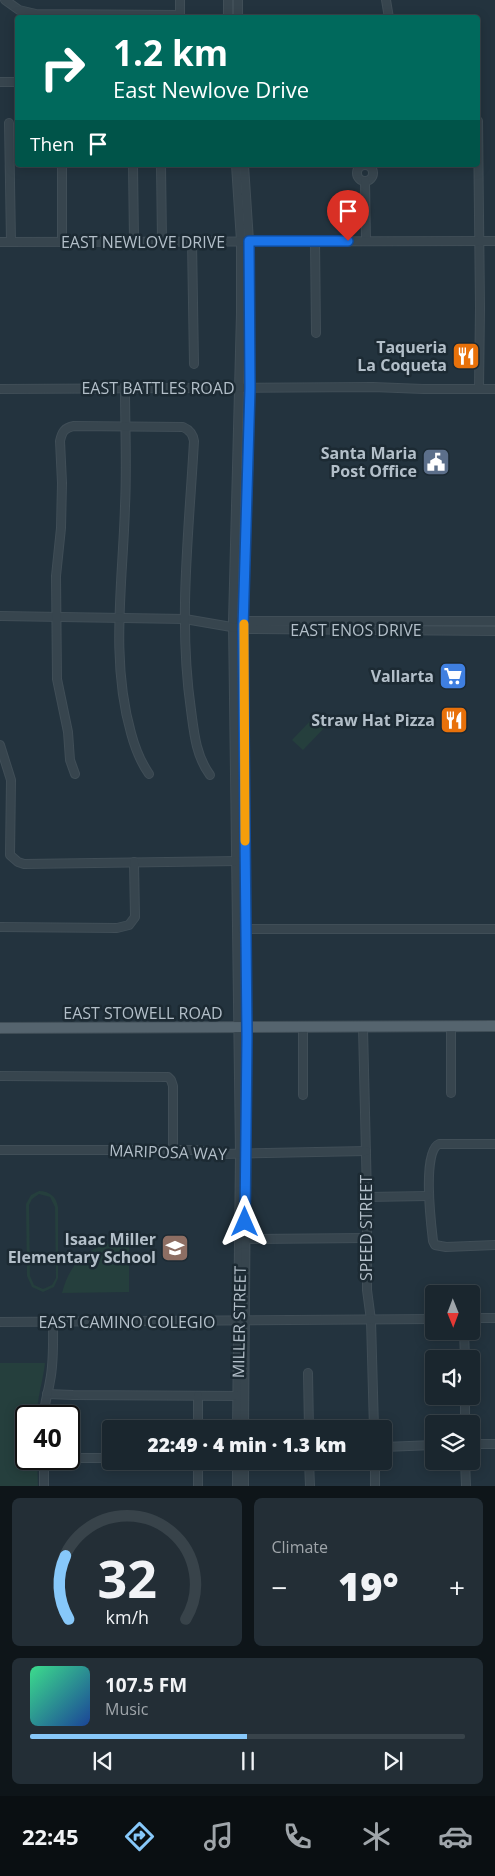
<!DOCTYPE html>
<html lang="en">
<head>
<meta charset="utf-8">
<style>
  body { margin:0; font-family:"Open Sans",sans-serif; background:#232e36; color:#f1f3f6; height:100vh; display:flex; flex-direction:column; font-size:19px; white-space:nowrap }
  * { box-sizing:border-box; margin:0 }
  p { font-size:16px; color:#9fa5aa }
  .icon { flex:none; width:28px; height:28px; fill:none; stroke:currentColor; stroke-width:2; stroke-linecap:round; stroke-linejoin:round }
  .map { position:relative; height:1486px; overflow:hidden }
  .panel { display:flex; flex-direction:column; gap:12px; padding:12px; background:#0e1519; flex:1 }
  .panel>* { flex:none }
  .hud { position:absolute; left:15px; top:15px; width:465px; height:152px; border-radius:5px; box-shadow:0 2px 12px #0003,0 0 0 1px #38434a; background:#00695c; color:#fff; overflow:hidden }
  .needle { width:32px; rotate:179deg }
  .fabs { position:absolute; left:425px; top:1285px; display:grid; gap:10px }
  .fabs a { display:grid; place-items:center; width:55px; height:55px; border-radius:5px; background:#1a262e; box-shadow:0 2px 12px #0003,0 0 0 1px #38434a; font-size:25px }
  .speed { position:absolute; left:15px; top:1405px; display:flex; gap:10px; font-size:25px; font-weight:700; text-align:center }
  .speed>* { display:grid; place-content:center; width:65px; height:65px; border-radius:50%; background:#1a262e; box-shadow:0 2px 12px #0003,0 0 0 1px #38434a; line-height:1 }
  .speed .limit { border:2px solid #111; border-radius:8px; background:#fff; color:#111 }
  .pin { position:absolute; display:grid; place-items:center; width:42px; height:42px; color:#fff; margin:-51px -21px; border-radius:50% 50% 50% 0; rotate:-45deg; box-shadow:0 0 5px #0007 }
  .pin .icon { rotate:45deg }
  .me { position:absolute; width:55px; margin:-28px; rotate:0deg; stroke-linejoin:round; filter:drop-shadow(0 0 4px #0008) }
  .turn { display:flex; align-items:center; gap:18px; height:105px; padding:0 15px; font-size:22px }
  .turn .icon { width:65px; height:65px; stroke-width:2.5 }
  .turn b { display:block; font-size:35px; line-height:42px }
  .then { display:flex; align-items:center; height:48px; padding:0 15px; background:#0003; gap:10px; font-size:19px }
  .big { font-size:38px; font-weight:800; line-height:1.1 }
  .panel .widget { flex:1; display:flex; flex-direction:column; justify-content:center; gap:8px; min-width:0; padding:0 18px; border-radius:8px; background:#232e36 }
  .panel .dial { align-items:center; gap:0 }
  .dial svg { height:130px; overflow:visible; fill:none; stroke:#38434a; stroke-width:7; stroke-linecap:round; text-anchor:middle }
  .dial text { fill:#f1f3f6; stroke:none }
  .song { display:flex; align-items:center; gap:15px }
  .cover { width:60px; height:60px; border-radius:8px; background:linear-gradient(135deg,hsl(150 70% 55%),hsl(220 70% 35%)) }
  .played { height:5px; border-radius:2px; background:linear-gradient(90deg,#87c8fa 50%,#38434a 50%) }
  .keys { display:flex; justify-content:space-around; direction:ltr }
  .heat { display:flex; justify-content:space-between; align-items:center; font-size:28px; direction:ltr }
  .panel .tiles { flex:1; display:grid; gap:12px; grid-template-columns:1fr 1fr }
  .widget:last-child { grid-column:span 2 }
  .trip { position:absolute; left:102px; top:1420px; width:290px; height:50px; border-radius:5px; background:#1a262e; box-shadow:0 2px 12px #0003,0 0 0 1px #38434a; font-weight:800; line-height:50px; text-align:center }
  .dock { display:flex; height:80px; justify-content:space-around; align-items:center; background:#0a0f12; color:#9fa5aa }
  .dock .icon { width:35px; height:35px }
  .dock .active { color:#87c8fa }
  .dock b { font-size:22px; color:#f1f3f6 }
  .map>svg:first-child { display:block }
  .green { fill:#253f3d; fill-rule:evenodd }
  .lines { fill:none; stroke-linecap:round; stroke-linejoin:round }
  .minor-casing { stroke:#404e57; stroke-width:10 }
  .major-casing { stroke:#404e57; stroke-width:12 }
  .minor { stroke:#37454e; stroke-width:8 }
  .major { stroke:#55646e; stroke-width:10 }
  .route-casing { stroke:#114b97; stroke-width:12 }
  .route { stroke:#1a73e8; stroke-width:9 }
  .slow { stroke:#f59e0b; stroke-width:9 }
  .labels { text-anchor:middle; stroke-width:5; stroke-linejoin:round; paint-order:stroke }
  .street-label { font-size:16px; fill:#b3bfc9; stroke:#1c2a33 }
  .poi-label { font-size:16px; font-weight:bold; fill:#b3bfc9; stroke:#1c2a33; text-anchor:end }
</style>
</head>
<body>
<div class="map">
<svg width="495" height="1486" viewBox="0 0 495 1486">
  <rect width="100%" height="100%" fill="#23333e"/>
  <g class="green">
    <polygon points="314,717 325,727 303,750 292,740"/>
    <path d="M39 1191C49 1191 56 1196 58 1207V1278L54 1287 43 1292 32 1287 27 1276 26 1204 31 1195ZM39 1194 50 1197 55 1207 56 1278 52 1285 43 1289 34 1285 30 1276 29 1205 32 1199Z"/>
    <path d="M129 1239V1292L62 1293C71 1257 94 1244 129 1239Z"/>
    <path d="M0 1363H45C43 1381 37 1398 37 1416H26V1459H37L38 1486H0Z"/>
  </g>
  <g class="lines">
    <g class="minor-casing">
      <g id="minor">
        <polyline points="5,0 19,10 36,14 180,15"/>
        <polyline points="180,0 180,18"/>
        <polyline points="228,0 228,18"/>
        <polyline points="238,0 238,18"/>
        <polyline points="386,0 389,18"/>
        <polyline points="0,82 18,82"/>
        <polyline points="478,121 480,308 479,389"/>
        <polyline points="9,123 11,242"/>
        <polyline points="62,165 62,242"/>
        <polyline points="133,165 134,241"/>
        <polyline points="161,165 162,241"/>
        <polyline points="236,165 241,241 241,313 233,622 240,1154 237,1429"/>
        <circle cx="365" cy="173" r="8"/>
        <polyline points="365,181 366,241"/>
        <polyline points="192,241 194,364"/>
        <polyline points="315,241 316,333"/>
        <polyline points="0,242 495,241"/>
        <path d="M125 388C125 427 127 466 125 506 123 581 110 659 131 733 135 748 140 761 149 774"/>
        <polyline points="0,389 373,387 423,389 495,389"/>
        <polyline points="0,616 185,619 243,629 495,631"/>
        <polyline points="240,621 495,621"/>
        <polyline points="0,745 11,780 10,855 18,862 24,864 238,861"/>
        <path d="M75 774 70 760 68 732 57 679 56 576 61 528 62 483 60 441C62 432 64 428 74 426L183 427C190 430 193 434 194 441 189 531 178 621 191 710 194 733 196 756 210 775"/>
        <polyline points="0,927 117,928 129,925 135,917 134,862"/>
        <polyline points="242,929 495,929"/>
        <polyline points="303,1028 303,1095"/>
        <polyline points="363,1028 367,1197 367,1290 371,1320 374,1429"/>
        <polyline points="0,1076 168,1077 171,1080 173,1086 173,1150"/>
        <polyline points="451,1093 451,1026"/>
        <path d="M495 1144H439C422 1151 431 1224 433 1241L435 1245 446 1247 495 1245"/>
        <polyline points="0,1150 194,1150 223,1154 366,1151"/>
        <polyline points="367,1197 428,1196"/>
        <polyline points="241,1239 366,1238"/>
        <polyline points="471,1318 495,1318"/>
        <polyline points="0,1322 434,1319"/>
        <polyline points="464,1331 465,1359"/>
        <polyline points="308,1373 309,1429"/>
        <polyline points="47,1394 73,1395 242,1396"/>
        <path d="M44 1416C44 1404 48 1394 50 1381 54 1362 53 1341 53 1322"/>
        <polyline points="465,1424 465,1396"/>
        <polyline points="198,1429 198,1396"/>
        <polyline points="244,1429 247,1037 243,629 249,446 250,315 249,241 244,165"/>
        <polyline points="471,1444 495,1444"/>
        <polyline points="384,1447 434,1445"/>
        <polyline points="69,1458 111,1458"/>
        <polyline points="44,1459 44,1486"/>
        <polyline points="309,1461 310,1486"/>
        <polyline points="375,1461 375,1486"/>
        <polyline points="465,1461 466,1486"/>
        <polyline points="198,1486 198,1461"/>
        <polyline points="237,1486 237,1461"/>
        <polyline points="244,1486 244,1461"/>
      </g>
    </g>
    <g class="major-casing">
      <polyline id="major" points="0,1028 495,1026"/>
    </g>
    <use href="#minor" class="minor"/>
    <use href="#major" class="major"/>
  </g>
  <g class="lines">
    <g class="route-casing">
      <polyline id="route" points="245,1222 247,1037 243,629 250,388 249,241 348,241"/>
    </g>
    <use href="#route" class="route"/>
    <polyline class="slow" points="244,624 245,841"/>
  </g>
  <defs>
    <g id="restaurant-square" transform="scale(1.4375)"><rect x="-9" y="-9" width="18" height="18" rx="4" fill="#e8710a" stroke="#1c2a33"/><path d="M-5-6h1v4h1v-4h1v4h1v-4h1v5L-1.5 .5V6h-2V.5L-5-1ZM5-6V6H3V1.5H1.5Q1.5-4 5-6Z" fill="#fff"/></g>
    <g id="civic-square" transform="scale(1.4375)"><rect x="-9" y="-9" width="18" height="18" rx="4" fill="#5c6f8a" stroke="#1c2a33"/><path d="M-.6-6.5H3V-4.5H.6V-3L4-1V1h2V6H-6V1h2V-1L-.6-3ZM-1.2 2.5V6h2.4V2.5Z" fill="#fff"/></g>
    <g id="supermarket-square" transform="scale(1.4375)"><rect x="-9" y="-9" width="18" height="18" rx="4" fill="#3f7fe0" stroke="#1c2a33"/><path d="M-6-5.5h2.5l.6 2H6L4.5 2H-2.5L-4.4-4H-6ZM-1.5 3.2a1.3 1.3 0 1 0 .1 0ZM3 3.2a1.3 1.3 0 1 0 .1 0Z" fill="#fff"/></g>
    <g id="school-square" transform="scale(1.4375)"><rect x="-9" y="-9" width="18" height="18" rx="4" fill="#8d6e63" stroke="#1c2a33"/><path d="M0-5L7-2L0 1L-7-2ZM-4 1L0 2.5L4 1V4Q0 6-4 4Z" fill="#fff"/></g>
  </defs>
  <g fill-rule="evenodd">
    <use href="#restaurant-square" x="466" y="356"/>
    <use href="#civic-square" x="436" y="462"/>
    <use href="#supermarket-square" x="453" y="676"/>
    <use href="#restaurant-square" x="454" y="720"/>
    <use href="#school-square" x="175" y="1248"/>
  </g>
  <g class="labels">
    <g class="street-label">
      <text x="143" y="248">EAST NEWLOVE DRIVE</text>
      <text x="158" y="394">EAST BATTLES ROAD</text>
      <text x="356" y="636">EAST ENOS DRIVE</text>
      <text x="143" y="1019">EAST STOWELL ROAD</text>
      <text transform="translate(168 1152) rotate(2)" y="6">MARIPOSA WAY</text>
      <text transform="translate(366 1228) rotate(-90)" y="6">SPEED STREET</text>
      <text x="127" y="1328">EAST CAMINO COLEGIO</text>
      <text transform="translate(239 1322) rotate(-89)" y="6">MILLER STREET</text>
    </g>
    <g class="poi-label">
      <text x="447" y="353">Taqueria<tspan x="447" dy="18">La Coqueta</tspan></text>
      <text x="417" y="459">Santa Maria<tspan x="417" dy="18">Post Office</tspan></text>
      <text x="434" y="682">Vallarta</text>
      <text x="435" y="726">Straw Hat Pizza</text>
      <text x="156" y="1245">Isaac Miller<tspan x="156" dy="18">Elementary School</tspan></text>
    </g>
  </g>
</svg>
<div class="fabs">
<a><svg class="needle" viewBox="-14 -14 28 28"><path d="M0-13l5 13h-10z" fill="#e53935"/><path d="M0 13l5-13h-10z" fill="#9fa5aa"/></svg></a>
<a><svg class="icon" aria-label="sound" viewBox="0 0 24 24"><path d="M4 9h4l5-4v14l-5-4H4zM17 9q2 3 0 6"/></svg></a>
<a><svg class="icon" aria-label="layers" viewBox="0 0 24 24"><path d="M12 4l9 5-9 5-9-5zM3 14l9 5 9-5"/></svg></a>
</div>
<div class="speed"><div class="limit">40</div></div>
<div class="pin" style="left:348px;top:241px;background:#d93025"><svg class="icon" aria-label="arrive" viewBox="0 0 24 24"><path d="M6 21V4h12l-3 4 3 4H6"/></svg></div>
<svg class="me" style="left:245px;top:1222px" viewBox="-20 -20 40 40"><path d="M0-17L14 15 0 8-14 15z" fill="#1a73e8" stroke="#fff" stroke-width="4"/></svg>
<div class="trip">22:49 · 4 min · 1.3 km</div>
<div class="hud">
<div class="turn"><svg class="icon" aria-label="right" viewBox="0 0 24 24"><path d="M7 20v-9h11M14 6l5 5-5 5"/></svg><div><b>1.2 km</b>East Newlove Drive</div></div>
<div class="then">Then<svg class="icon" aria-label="arrive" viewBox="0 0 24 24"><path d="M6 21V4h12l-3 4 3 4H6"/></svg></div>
</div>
</div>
<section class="panel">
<div class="tiles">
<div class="widget dial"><svg viewBox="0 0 100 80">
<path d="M14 69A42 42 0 1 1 86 69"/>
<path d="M14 69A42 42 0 0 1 12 30" stroke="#87c8fa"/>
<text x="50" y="56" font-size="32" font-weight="700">32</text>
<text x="50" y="72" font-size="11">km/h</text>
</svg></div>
<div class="widget"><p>Climate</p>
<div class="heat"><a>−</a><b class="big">19°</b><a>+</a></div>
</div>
<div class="widget">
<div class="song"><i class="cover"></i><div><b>107.5 FM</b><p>Music</p></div></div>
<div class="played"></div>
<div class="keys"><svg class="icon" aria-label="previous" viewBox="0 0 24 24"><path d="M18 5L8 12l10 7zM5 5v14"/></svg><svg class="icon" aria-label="pause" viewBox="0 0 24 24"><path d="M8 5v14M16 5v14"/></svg><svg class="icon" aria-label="next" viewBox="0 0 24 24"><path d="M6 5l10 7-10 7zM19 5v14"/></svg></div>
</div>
</div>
</section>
<nav class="dock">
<b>22:45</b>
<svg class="icon active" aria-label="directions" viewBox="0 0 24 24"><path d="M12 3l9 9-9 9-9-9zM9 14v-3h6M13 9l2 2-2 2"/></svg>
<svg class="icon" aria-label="music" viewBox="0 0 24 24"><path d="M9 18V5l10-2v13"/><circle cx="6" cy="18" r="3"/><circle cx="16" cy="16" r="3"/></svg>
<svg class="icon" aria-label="phone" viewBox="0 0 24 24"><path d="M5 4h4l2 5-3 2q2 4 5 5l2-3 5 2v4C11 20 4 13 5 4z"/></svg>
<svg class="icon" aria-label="climate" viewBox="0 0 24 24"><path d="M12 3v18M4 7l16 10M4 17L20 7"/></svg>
<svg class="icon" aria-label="car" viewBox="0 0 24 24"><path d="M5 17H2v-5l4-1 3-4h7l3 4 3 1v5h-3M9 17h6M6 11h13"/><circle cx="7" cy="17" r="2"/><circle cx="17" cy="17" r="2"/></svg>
</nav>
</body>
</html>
